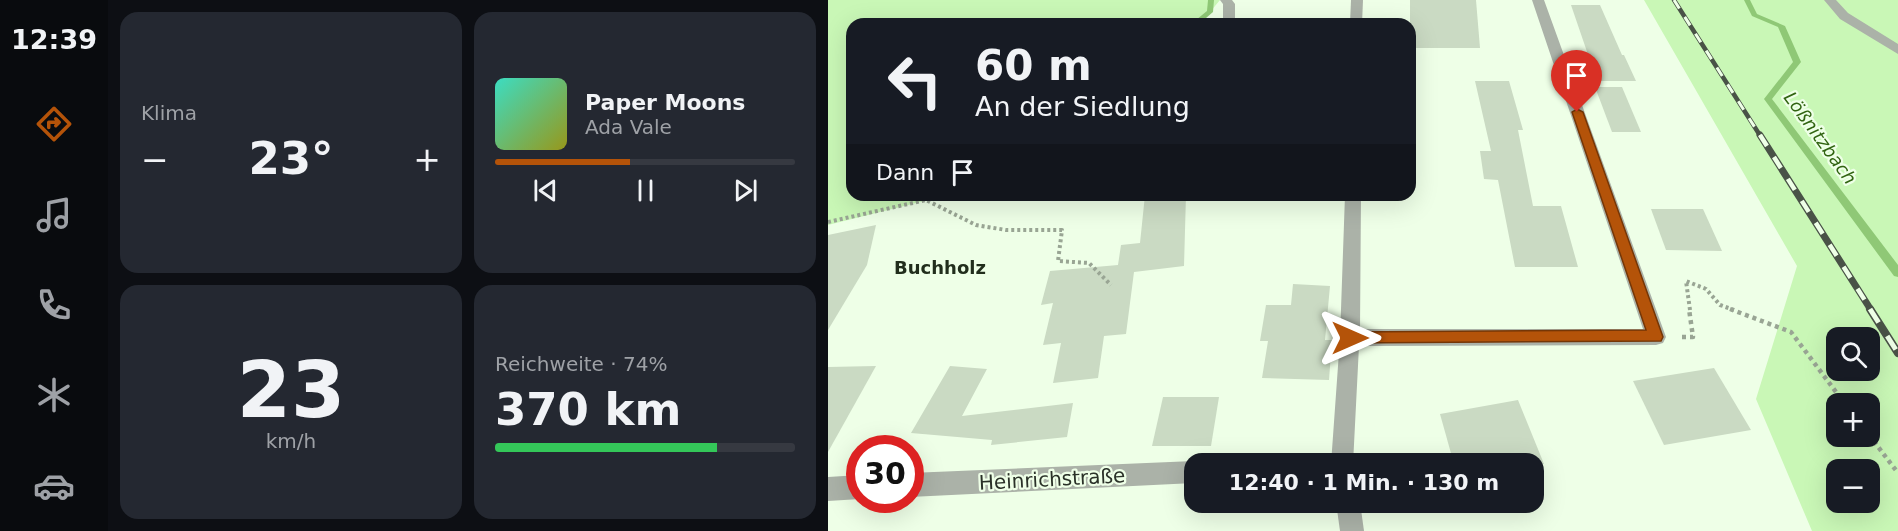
<!DOCTYPE html>
<html lang="de">
<head>
<meta charset="utf-8">
<style>
  body { margin:0; font-family:"DejaVu Sans",sans-serif; background:#242831; color:#f1f3f6; height:100vh; display:flex; flex-direction:column; font-size:22px; white-space:nowrap }
  * { box-sizing:border-box; margin:0 }
  p { font-size:20px; color:#9ea1a6 }
  .icon { flex:none; width:33px; height:33px; fill:none; stroke:currentColor; stroke-width:2; stroke-linecap:round; stroke-linejoin:round }
  .map { position:relative; flex:1; overflow:hidden }
  .panel { display:flex; flex-direction:column; gap:12px; padding:12px; background:#0d0f14; width:720px }
  .panel>* { flex:none }
  .hud { position:absolute; left:18px; top:18px; width:570px; height:183px; border-radius:18px; box-shadow:0 6px 24px #0002; background:#171b24; color:#f1f3f6; overflow:hidden }
  .buttons { position:absolute; left:998px; top:327px; display:grid; gap:12px }
  .buttons a { display:grid; place-items:center; width:54px; height:54px; border-radius:12px; background:#171b24; box-shadow:0 6px 24px #0002; font-size:30px }
  .speed { position:absolute; left:18px; top:435px; display:flex; gap:12px; font-size:30px; font-weight:700; text-align:center }
  .speed>* { display:grid; place-content:center; width:78px; height:78px; border-radius:50%; background:#171b24; box-shadow:0 6px 24px #0002; line-height:1 }
  .speed .limit { border:9px solid #d22; background:#fff; color:#111 }
  .pin { position:absolute; display:grid; place-items:center; width:51px; height:51px; color:#fff; margin:-62px -26px; border-radius:50% 50% 50% 0; rotate:-45deg; box-shadow:0 0 6px #0007 }
  .pin .icon { rotate:45deg }
  .me { position:absolute; width:66px; margin:-33px; rotate:90deg; stroke-linejoin:round; filter:drop-shadow(0 0 4px #0008) }
  .turn { display:flex; align-items:center; gap:21px; height:126px; padding:0 30px; font-size:27px }
  .turn .icon { width:78px; height:78px; stroke-width:2.5 }
  .turn b { display:block; font-size:42px; line-height:51px }
  .then { display:flex; align-items:center; height:57px; padding:0 30px; background:#0003; gap:12px; font-size:22px }
  .big { font-size:45px; font-weight:600; line-height:1.1 }
  .panel .card { flex:1; display:flex; flex-direction:column; justify-content:center; gap:9px; min-width:0; padding:0 21px; border-radius:18px; background:#242831 }
  .panel .dial { align-items:center; gap:0 }
  .dial b { font-size:78px; line-height:1 }
  .song { display:flex; align-items:center; gap:18px }
  .cover { width:72px; height:72px; border-radius:9px; background:linear-gradient(135deg,hsl(170 70% 55%),hsl(60 70% 35%)) }
  .played { height:6px; border-radius:3px; background:linear-gradient(90deg,#b45309 45%,#363941 45%) }
  .keys { display:flex; justify-content:space-around; direction:ltr }
  .heat { display:flex; justify-content:space-between; align-items:center; font-size:33px; direction:ltr }
  .charge { height:9px; border-radius:4px; background:linear-gradient(90deg,#34c759 74%,#363941 0) }
  .panel .tiles { flex:1; display:grid; gap:12px; grid-template-columns:repeat(2,1fr) }
  .trip { position:absolute; left:356px; top:453px; width:360px; height:60px; border-radius:18px; background:#171b24; box-shadow:0 6px 24px #0002; font-weight:600; line-height:60px; text-align:center }
  main { display:flex; flex:1; min-height:0 }
  .dock { display:flex; flex-direction:column; width:108px; justify-content:space-around; align-items:center; background:#090b0e; color:#9ea1a6 }
  .dock .icon { width:42px; height:42px }
  .dock .current { color:#b45309 }
  .dock b { font-size:27px; color:#f1f3f6 }
  .map>svg:first-child { display:block }
  .green { fill:#c9f7b6; fill-rule:evenodd }
  .lines { fill:none; stroke-linecap:round; stroke-linejoin:round }
  .stream { fill:#8fc876; fill-rule:evenodd }
  .building { fill:#cadac3 }
  .path-far1 { stroke:#99a594; stroke-width:4; stroke-dasharray:3 3; stroke-linecap:butt }
  .path { stroke:#99a594; stroke-width:4.5; stroke-dasharray:4 4; stroke-linecap:butt }
  .minor { fill:#abb2a8; fill-rule:evenodd }
  .rail-far2-casing { stroke:#495247; stroke-width:4.5 }
  .rail-far1-casing { stroke:#495247; stroke-width:7 }
  .rail-casing { stroke:#495247; stroke-width:8 }
  .rail-far2 { stroke:#eeffe7; stroke-width:3; stroke-dasharray:10; stroke-linecap:butt }
  .rail-far1 { stroke:#eeffe7; stroke-width:4.5; stroke-dasharray:13; stroke-linecap:butt }
  .rail { stroke:#eeffe7; stroke-width:5; stroke-dasharray:16; stroke-linecap:butt }
  .route { fill:#b45309; stroke:#753606; stroke-width:1.5 }
  .labels { text-anchor:middle; stroke-width:4.5; stroke-linejoin:round; paint-order:stroke }
  .water-label { font-size:18px; font-style:italic; fill:#316411; stroke:#eeffe7 }
  .neighbourhood-label { font-size:18px; font-weight:bold; fill:#212e1c; stroke:#eeffe7 }
  .near-street-label { font-size:20px; fill:#2a3128; stroke:#eeffe7 }
</style>
</head>
<body>
<main>
<nav class="dock">
<b>12:39</b>
<svg class="icon current" aria-label="directions" viewBox="0 0 24 24"><path d="M12 3l9 9-9 9-9-9zM9 14v-3h6M13 9l2 2-2 2"/></svg>
<svg class="icon" aria-label="music" viewBox="0 0 24 24"><path d="M9 18V5l10-2v13"/><circle cx="6" cy="18" r="3"/><circle cx="16" cy="16" r="3"/></svg>
<svg class="icon" aria-label="phone" viewBox="0 0 24 24"><path d="M5 4h4l2 5-3 2q2 4 5 5l2-3 5 2v4C11 20 4 13 5 4z"/></svg>
<svg class="icon" aria-label="climate" viewBox="0 0 24 24"><path d="M12 3v18M4 7l16 10M4 17L20 7"/></svg>
<svg class="icon" aria-label="car" viewBox="0 0 24 24"><path d="M5 17H2v-5l4-1 3-4h7l3 4 3 1v5h-3M9 17h6M6 11h13"/><circle cx="7" cy="17" r="2"/><circle cx="17" cy="17" r="2"/></svg>
</nav>
<section class="panel">
<div class="tiles">
<div class="card"><p>Klima</p>
<div class="heat"><a>−</a><b class="big">23°</b><a>+</a></div>
</div>
<div class="card">
<div class="song"><i class="cover"></i><div><b>Paper Moons</b><p>Ada Vale</p></div></div>
<div class="played"></div>
<div class="keys"><svg class="icon" aria-label="previous" viewBox="0 0 24 24"><path d="M18 5L8 12l10 7zM5 5v14"/></svg><svg class="icon" aria-label="pause" viewBox="0 0 24 24"><path d="M8 5v14M16 5v14"/></svg><svg class="icon" aria-label="next" viewBox="0 0 24 24"><path d="M6 5l10 7-10 7zM19 5v14"/></svg></div>
</div>
<div class="card dial"><b>23</b><p>km/h</p></div>
<div class="card"><p>Reichweite · 74%</p><b class="big">370 km</b><div class="charge"></div></div>
</div>
</section>
<div class="map">
<svg width="1070" height="531" viewBox="0 0 1070 531">
  <rect width="100%" height="100%" fill="#eeffe7"/>
  <g class="green">
    <polygon points="0,0 392,0 372,24 24,24 24,195 120,195 0,225"/>
    <path d="M816 0H1070V531H984L928 399 969 266ZM1008 338H1041V370H1008ZM1008 404H1041V436H1008ZM1008 470H1041V502H1008Z"/>
  </g>
  <g class="lines">
    <g class="stream">
      <polygon points="380,0 386,0 385,12 371,24 363,24 379,11"/>
      <polygon points="916,0 922,0 929,14 957,26 973,62 944,99 1070,265 1070,277 1066,276 936,99 965,62 950,27 924,16"/>
    </g>
  </g>
  <g class="building">
    <polygon points="582,0 648,0 652,48 582,48"/>
    <polygon points="743,5 772,5 794,55 796,55 808,81 769,81"/>
    <polygon points="647,81 681,81 695,130 690,130 705,206 733,206 750,267 687,267 670,180 656,179 652,151 663,151"/>
    <polygon points="767,87 794,87 813,132 784,132"/>
    <polygon points="317,195 358,195 356,266 306,272 298,334 276,336 270,378 225,383 233,343 215,345 225,303 213,305 222,271 290,265 293,245 312,243"/>
    <polygon points="823,209 875,209 894,251 838,250"/>
    <polygon points="48,225 39,265 0,330 0,235"/>
    <polygon points="465,284 502,286 497,340 504,340 501,380 434,378 440,341 432,341 438,305 463,305"/>
    <polygon points="48,366 0,452 0,367"/>
    <polygon points="122,366 159,369 134,416 245,403 239,437 163,445 164,440 83,433"/>
    <polygon points="886,368 923,430 836,445 805,381"/>
    <polygon points="335,397 391,397 383,446 324,446"/>
    <polygon points="690,400 716,464 626,464 612,414"/>
  </g>
  <g class="lines">
    <g class="path-far1">
      <polyline points="0,222 98,200 148,225 178,230 234,230 230,261 261,263 283,285"/>
      <polyline points="862,310 858,281 878,289 892,305 906,310"/>
    </g>
    <g class="path">
      <polyline points="902,309 963,332 1017,404"/>
      <polyline points="854,337 865,337 861,309"/>
      <polyline points="1041,435 1070,473"/>
    </g>
    <g class="minor">
      <polygon points="392,0 404,0 407,4 407,24 395,24 395,4"/>
      <polygon points="523,0 535,0 534,24 522,24"/>
      <polygon points="704,0 716,0 838,337 835,343 828,345 531,346 525,464 503,464 512,338 517,195 533,195 532,329 815,329"/>
      <polygon points="996,0 1008,0 1020,13 1070,44 1070,54 1012,19"/>
      <polygon points="366,461 373,464 366,464 366,483 82,497 82,473"/>
      <polygon points="32,475 32,499 0,501 0,477"/>
      <polygon points="508,502 532,502 536,531 512,531"/>
    </g>
    <g class="rail-far2-casing">
      <polyline id="rail-far2" points="846,0 933,137"/>
    </g>
    <g class="rail-far1-casing">
      <polyline id="rail-far1" points="932,135 1043,310"/>
    </g>
    <g class="rail-casing">
      <polyline id="rail" points="1042,309 1070,353"/>
    </g>
    <use href="#rail-far2" class="rail-far2"/>
    <use href="#rail-far1" class="rail-far1"/>
    <use href="#rail" class="rail"/>
  </g>
  <polygon class="route" points="749,109 755,112 835,337 833,341 517,343 515,338 522,332 818,330 744,112"/>
  <g class="labels">
    <g class="water-label">
      <text transform="translate(992 138) rotate(54)" y="6">Lößnitzbach</text>
    </g>
    <g class="neighbourhood-label">
      <text x="112" y="274">Buchholz</text>
    </g>
    <g class="near-street-label">
      <text transform="translate(224 479) rotate(-3)" y="7">Heinrichstraße</text>
    </g>
  </g>
</svg>
<div class="buttons">
<a><svg class="icon" aria-label="search" viewBox="0 0 24 24"><circle cx="10" cy="10" r="6"/><path d="M15 15l6 6"/></svg></a>
<a>+</a>
<a>−</a>
</div>
<div class="speed"><div class="limit">30</div></div>
<div class="pin" style="left:749px;top:112px;background:#d93025"><svg class="icon" aria-label="arrive" viewBox="0 0 24 24"><path d="M6 21V4h12l-3 4 3 4H6"/></svg></div>
<svg class="me" style="left:522px;top:338px" viewBox="-20 -20 40 40"><path d="M0-17L14 15 0 8-14 15z" fill="#b45309" stroke="#fff" stroke-width="4"/></svg>
<div class="trip">12:40 · 1 Min. · 130 m</div>
<div class="hud">
<div class="turn"><svg class="icon" aria-label="left" viewBox="0 0 24 24"><path d="M17 20v-9H6M10 6l-5 5 5 5"/></svg><div><b>60 m</b>An der Siedlung</div></div>
<div class="then">Dann<svg class="icon" aria-label="arrive" viewBox="0 0 24 24"><path d="M6 21V4h12l-3 4 3 4H6"/></svg></div>
</div>
</div>
</main>
</body>
</html>
